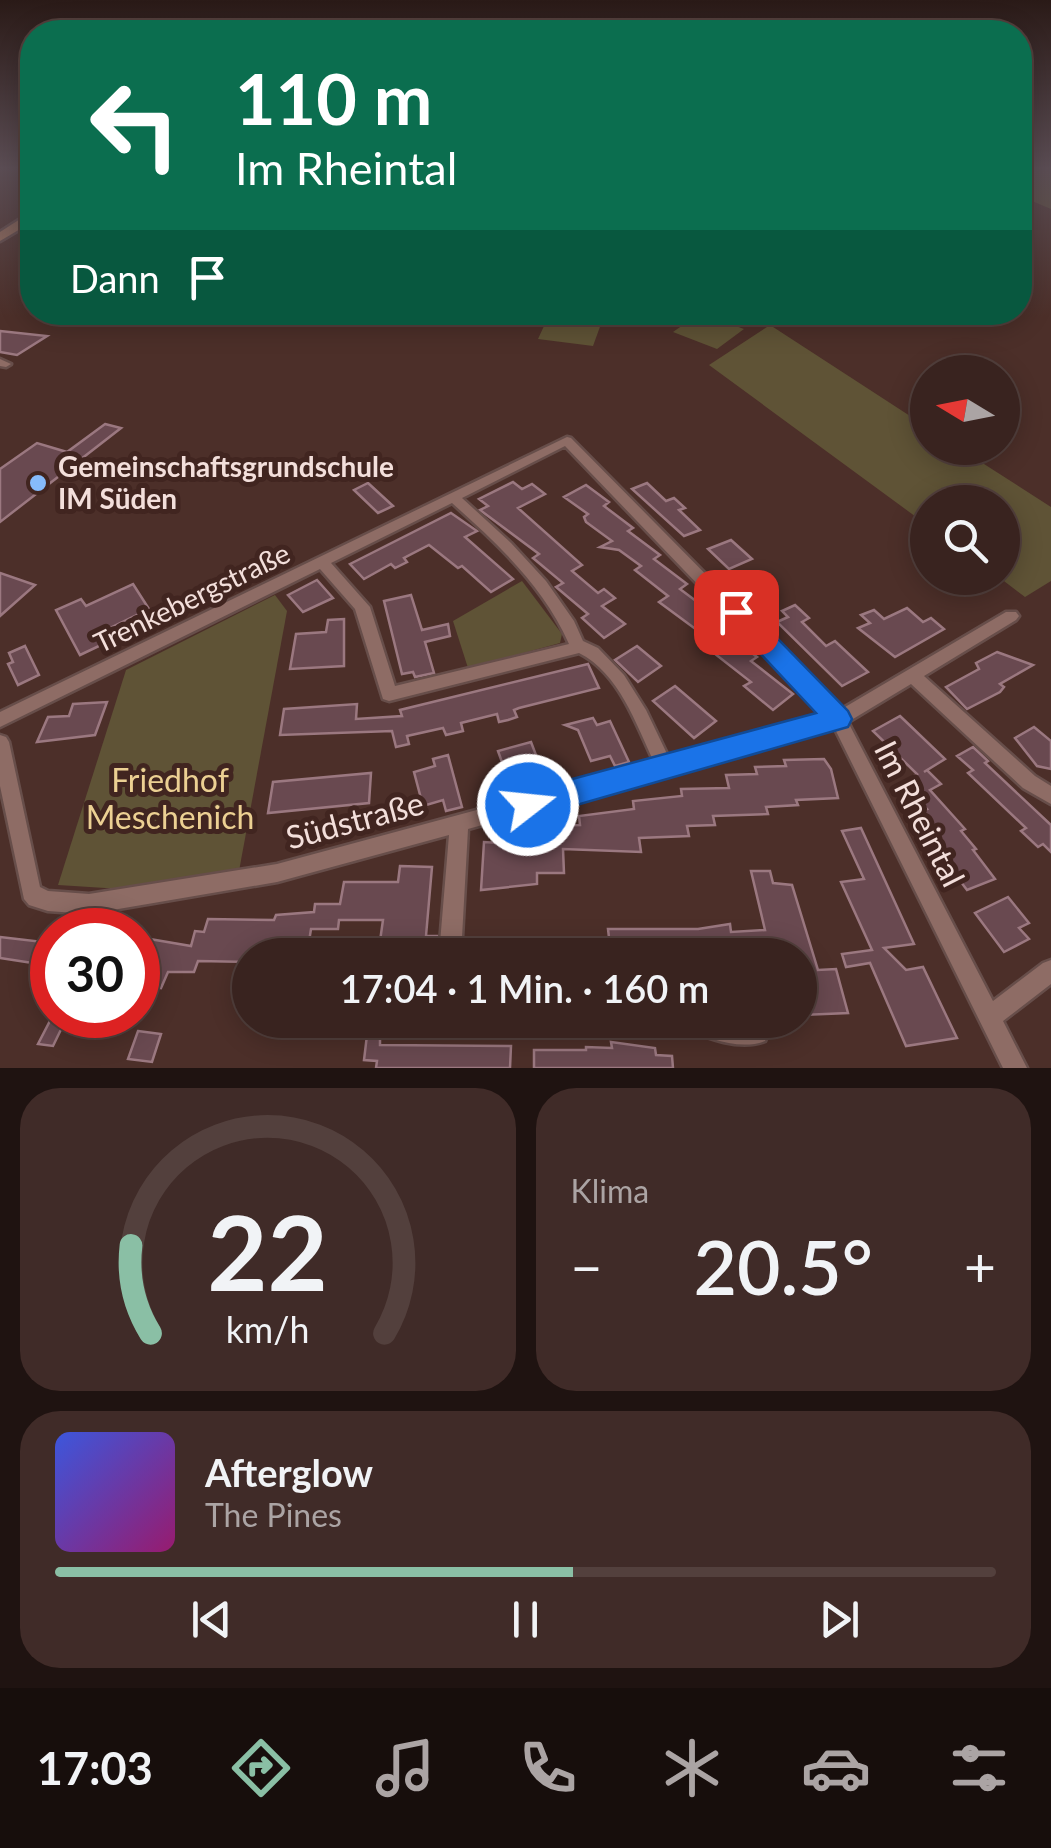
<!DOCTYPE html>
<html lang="de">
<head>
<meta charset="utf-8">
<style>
  body { margin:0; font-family:Lato,sans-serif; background:#402b28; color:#f1f3f6; height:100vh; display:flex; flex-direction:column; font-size:38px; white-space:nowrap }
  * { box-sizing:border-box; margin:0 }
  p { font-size:32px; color:#aba4a4 }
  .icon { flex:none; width:55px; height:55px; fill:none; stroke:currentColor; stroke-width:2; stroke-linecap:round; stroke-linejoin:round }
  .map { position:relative; height:1068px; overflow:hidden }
  .drawer { display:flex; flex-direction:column; gap:20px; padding:20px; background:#1f1311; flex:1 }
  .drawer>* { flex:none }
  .banner { position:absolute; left:20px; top:20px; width:1012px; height:305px; border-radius:40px; box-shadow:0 5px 25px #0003,0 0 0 2px #53403d; background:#0b6e4f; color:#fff; overflow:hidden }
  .needle { width:65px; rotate:280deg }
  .fabs { position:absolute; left:910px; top:355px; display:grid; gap:20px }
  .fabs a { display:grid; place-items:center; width:110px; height:110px; border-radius:50%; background:#39231f; box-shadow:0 5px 25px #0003,0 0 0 2px #53403d; font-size:50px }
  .speed { position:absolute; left:30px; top:908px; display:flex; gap:20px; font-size:50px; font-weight:700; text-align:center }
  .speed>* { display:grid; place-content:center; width:130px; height:130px; border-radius:50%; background:#39231f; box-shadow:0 5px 25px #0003,0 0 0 2px #53403d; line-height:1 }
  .speed .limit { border:15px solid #d22; background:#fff; color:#111 }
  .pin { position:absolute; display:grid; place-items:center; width:85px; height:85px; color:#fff; margin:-42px; border-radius:20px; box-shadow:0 5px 15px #0006 }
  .me { position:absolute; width:110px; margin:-55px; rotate:74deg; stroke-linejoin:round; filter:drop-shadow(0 0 8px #0008) }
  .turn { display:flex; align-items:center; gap:35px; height:210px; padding:0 50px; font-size:45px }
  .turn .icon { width:130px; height:130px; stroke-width:2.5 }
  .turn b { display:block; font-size:70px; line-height:85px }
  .then { display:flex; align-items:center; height:95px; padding:0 50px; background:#0003; gap:20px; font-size:38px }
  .big { font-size:75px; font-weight:600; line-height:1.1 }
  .drawer .tile { flex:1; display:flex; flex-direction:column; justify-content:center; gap:15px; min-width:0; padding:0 35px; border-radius:40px; background:#402b28 }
  .drawer .dial { align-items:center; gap:0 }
  .dial svg { height:260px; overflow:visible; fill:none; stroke:#53403d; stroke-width:7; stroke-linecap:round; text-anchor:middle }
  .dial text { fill:#f1f3f6; stroke:none }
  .song { display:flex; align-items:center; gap:30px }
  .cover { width:120px; height:120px; border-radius:15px; background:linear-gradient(135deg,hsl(230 70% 55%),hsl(320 70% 35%)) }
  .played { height:10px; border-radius:5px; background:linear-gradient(90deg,#8abfa5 55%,#53403d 55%) }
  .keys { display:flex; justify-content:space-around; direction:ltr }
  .heat { display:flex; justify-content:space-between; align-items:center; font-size:55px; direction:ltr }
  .drawer .tiles { flex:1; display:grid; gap:20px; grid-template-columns:1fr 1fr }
  .tile:last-child { grid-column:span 2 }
  .trip { position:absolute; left:232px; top:938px; width:585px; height:100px; border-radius:50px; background:#39231f; box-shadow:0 5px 25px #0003,0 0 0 2px #53403d; font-weight:600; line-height:100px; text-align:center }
  .menu { display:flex; height:160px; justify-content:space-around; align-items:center; background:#170e0c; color:#aba4a4 }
  .menu .icon { width:70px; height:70px }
  .menu .selected { color:#8abfa5 }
  .menu b { font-size:45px; color:#f1f3f6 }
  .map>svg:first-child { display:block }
  .green { fill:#5f5336 }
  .building { fill:#694950; stroke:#9b7880; stroke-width:2.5 }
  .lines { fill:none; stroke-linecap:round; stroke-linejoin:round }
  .street-casing { stroke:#674e4a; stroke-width:5 }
  .secondary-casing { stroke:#674e4a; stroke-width:5 }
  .street { fill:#8e6c65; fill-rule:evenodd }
  .secondary { fill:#a5775f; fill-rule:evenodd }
  .route { fill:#1a73e8; stroke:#114b97; stroke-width:2.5 }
  .poi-dot { fill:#86bbfb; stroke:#412520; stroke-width:4 }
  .labels { text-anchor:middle; stroke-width:10; stroke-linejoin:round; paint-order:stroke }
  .poi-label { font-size:28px; font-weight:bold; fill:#f3dfdb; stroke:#412520; text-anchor:start }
  .street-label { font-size:28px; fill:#f3dfdb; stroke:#412520 }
  .near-park-label { font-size:32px; fill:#ecd093; stroke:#412520 }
  .near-street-label { font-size:32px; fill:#f3dfdb; stroke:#412520 }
</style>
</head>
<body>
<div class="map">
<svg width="1051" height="1068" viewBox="0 0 1051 1068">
  <rect width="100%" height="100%" fill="#4c2f29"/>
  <g class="green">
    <polygon points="1020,168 1051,168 1051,209 1020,196"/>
    <polygon points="550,313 550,312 605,313 593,346 538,339"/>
    <polygon points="700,313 744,329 717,349 673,332"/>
    <polygon points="770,325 927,427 928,448 959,448 1051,507 1051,581 1025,597 1000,578 1002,502 928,502 927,525 709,365"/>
    <polygon points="522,581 562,634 560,643 468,668 453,621"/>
    <polygon points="275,595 287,611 239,871 121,889 58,885 126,670"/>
  </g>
  <g class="building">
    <polygon points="0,331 47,336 17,355 0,352"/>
    <polygon points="105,424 121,428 0,522 0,469 37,443 67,452"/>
    <polygon points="513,482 522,489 532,484 545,494 518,508 582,565 572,571 598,593 604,589 615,598 602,606 625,624 604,638 582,618 588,614 556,587 563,583 533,558 539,554 480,510 488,506 479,499"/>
    <polygon points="368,483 393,506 378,513 354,490"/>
    <polygon points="647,483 666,501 674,498 685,508 679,510 700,530 684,536 632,489"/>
    <polygon points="586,485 609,502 604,506 633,528 628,531 660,555 654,559 687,584 680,589 724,622 718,627 757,657 751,661 793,694 773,710 744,686 751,682 710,650 705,636 659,602 668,596 635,570 641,566 619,550 600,547 612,541 586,522 584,517 588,514 564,497"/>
    <polygon points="451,513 477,531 465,537 513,579 491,592 462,566 458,568 429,545 404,558 407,562 395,568 391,564 364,579 350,564"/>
    <polygon points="731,540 752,559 729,569 708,549"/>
    <polygon points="0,573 35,585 0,616"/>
    <polygon points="317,580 333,598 303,612 288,595"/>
    <polygon points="133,584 149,609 110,628 116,638 80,655 56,610 81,599 86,606"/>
    <polygon points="411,595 422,630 448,624 450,636 425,642 434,673 415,677 413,672 402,674 384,601"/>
    <polygon points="795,605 809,618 802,622 826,646 835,641 868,672 842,686 777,622 788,617 782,611"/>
    <polygon points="907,608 923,622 931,618 944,629 895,657 858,628 870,623 861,615 874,610 884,619"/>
    <polygon points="344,619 344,666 290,669 296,634 326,632 328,620"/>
    <polygon points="25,646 39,675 18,685 8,664 13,662 9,653"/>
    <polygon points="637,646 661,666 638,682 615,660"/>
    <polygon points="997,652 1033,665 1000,684 1004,687 1000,692 967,709 946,687 979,669 976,663"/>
    <polygon points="588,664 599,688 519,708 514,710 517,717 508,720 499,722 497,714 461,723 463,731 446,735 443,728 407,736 409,744 396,747 392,731 280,735 284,709 357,704 356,719 402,716 400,710"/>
    <polygon points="675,686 716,721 694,738 653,701"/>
    <polygon points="107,702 95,735 37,742 48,717 69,716 73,704"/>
    <polygon points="900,716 945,759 924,772 927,770 941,784 930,790 965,829 961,831 976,849 973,850 995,879 967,890 945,861 948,860 934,841 937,840 917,813 927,809 901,784 917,774 873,731"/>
    <polygon points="593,718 597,725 610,721 629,762 615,766 610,756 591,761 578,730 565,725"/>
    <polygon points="1034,727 1051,741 1051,769 1037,766 1015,738"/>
    <polygon points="531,742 547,784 534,788 530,777 509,782 498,751"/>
    <polygon points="973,747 988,761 985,763 1051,825 1051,852 1043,844 1038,847 1021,831 1026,828 968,773 973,770 957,756"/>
    <polygon points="448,755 462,807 446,811 443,800 423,806 414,772 435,766 433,759"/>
    <polygon points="824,759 831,769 838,798 796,800 798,805 766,807 768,814 713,816 715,825 687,826 689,836 639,838 641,852 563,849 564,873 537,873 537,884 481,890 484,842 548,846 547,826 580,825 579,816 634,809 633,801 682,796 681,789 729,788 726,775 757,774 755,767 786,766 784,760"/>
    <polygon points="371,773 369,803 268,813 273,782"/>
    <polygon points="861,828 914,944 884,948 906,970 923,967 957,1038 906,1046 870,963 846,967 842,954 872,950 841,882 864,879 842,831"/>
    <polygon points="400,866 432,867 426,936 437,936 435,955 378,955 383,920 339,920 338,929 311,929 308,948 258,947 256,955 250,955 250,962 198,961 194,972 168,972 161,988 142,985 144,980 138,979 138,937 191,946 195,931 204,932 208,919 274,920 276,915 314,912 315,904 340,904 344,882 398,882"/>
    <polygon points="751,871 770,871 773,883 792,885 818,970 836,969 848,1013 802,1015 797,950 757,951 758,955 611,955 608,929 698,929 730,924 731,932 765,930"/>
    <polygon points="1008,897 1029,923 1019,928 1029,939 1004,952 975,913"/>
    <polygon points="0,937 52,943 52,966 0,958"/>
    <polygon points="53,1015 68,1015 53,1046 38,1044"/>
    <polygon points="138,1031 161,1034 152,1062 128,1059"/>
    <polygon points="367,1035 380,1035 380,1045 511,1046 510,1068 376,1068 377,1061 364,1060"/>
    <polygon points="611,1042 655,1048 656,1055 672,1056 673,1068 534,1068 534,1050 586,1050 586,1047 612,1048"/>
  </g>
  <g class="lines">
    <g class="street-casing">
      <g id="street">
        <polygon points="0,359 11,364 6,367 0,366"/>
        <path d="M567 437 571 438 840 710 1006 612H1016L1019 616 1016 620 924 676 1035 776 1051 786V804L1023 788 911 684 848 722 993 1001 1043 963 1051 960V984L1003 1021 1027 1068H1003L834 727 468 829 461 955H439L449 835 277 882 89 914 48 911 29 905 24 899 0 786V735L6 737 9 742 40 887 48 891 89 894 277 864 654 762C636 724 619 673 579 653L389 701 383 699 355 609 320 569 0 727V712ZM565 446 824 716 669 758 646 710 624 675 598 648 583 641 574 621 546 581 511 543 462 498ZM452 503C498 544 544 587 569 644L395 686 370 607 331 563Z"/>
        <path d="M680 1020 757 1022 765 1025 768 1033 765 1041C740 1051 707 1038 683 1028Z"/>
      </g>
    </g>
    <g class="secondary-casing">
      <polygon id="secondary" points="28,214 32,214 32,222 0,241 0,232"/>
    </g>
    <use href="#street" class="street"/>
    <use href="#secondary" class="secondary"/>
  </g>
  <linearGradient id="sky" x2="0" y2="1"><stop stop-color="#2a1a17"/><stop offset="0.53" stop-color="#5b4d54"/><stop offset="1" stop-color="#5b4d54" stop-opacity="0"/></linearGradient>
  <rect width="1051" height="317" fill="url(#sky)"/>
  <polygon class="route" points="736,603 745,605 848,711 852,719 848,727 528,819 517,815 512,805 517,795 528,791 816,713 727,618 723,612 727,605"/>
  <circle class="poi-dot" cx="38" cy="483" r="10"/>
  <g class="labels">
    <g class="poi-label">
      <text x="58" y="477">Gemeinschaftsgrundschule<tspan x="58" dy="32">IM Süden</tspan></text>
    </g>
    <g class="street-label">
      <text transform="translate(192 598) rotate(-26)" y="10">Trenkebergstraße</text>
    </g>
    <g class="near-park-label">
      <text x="170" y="792">Friedhof<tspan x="170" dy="37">Meschenich</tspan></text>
    </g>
    <g class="near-street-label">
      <text transform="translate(919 814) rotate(63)" y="11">Im Rheintal</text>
      <text transform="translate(355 821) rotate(-15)" y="11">Südstraße</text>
    </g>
  </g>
</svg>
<div class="fabs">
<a><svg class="needle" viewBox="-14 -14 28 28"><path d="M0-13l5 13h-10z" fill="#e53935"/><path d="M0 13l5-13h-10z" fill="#aba4a4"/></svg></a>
<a><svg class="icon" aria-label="search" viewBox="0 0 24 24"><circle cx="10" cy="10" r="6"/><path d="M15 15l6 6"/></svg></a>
</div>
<div class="speed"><div class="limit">30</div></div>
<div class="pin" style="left:736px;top:612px;background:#d93025"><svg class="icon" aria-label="arrive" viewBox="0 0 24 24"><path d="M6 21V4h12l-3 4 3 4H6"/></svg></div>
<svg class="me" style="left:528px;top:805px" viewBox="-20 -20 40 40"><circle r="17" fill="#1a73e8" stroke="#fff" stroke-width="3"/><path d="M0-11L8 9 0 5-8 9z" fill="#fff"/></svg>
<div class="trip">17:04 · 1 Min. · 160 m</div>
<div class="banner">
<div class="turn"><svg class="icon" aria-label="left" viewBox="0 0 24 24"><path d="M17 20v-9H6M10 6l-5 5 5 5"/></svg><div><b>110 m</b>Im Rheintal</div></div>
<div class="then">Dann<svg class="icon" aria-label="arrive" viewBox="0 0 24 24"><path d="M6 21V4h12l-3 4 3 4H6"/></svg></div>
</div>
</div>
<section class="drawer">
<div class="tiles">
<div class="tile dial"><svg viewBox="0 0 100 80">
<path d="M14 69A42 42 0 1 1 86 69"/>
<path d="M14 69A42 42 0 0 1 8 42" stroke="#8abfa5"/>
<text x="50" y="56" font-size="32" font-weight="700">22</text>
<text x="50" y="72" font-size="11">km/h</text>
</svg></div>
<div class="tile"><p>Klima</p>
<div class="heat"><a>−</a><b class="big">20.5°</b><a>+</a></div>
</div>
<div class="tile">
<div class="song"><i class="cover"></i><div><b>Afterglow</b><p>The Pines</p></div></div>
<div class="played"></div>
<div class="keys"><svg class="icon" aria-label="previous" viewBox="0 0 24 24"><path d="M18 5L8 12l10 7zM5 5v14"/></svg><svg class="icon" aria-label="pause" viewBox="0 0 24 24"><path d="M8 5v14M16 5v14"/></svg><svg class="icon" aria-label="next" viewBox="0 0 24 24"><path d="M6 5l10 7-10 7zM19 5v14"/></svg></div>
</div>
</div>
</section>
<nav class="menu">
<b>17:03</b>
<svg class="icon selected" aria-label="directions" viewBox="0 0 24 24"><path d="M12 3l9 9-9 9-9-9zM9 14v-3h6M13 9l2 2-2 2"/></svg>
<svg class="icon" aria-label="music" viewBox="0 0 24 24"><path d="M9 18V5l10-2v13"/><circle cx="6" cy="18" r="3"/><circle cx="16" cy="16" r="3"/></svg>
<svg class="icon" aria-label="phone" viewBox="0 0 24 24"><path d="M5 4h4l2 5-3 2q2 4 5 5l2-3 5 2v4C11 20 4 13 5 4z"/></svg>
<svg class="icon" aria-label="climate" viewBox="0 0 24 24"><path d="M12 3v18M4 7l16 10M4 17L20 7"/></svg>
<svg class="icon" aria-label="car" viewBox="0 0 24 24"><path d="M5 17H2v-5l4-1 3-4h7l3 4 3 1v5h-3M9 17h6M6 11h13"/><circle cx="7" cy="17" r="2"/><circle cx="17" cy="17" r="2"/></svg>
<svg class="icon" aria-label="filters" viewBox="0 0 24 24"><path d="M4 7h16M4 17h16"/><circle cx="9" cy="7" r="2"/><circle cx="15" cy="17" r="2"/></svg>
</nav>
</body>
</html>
